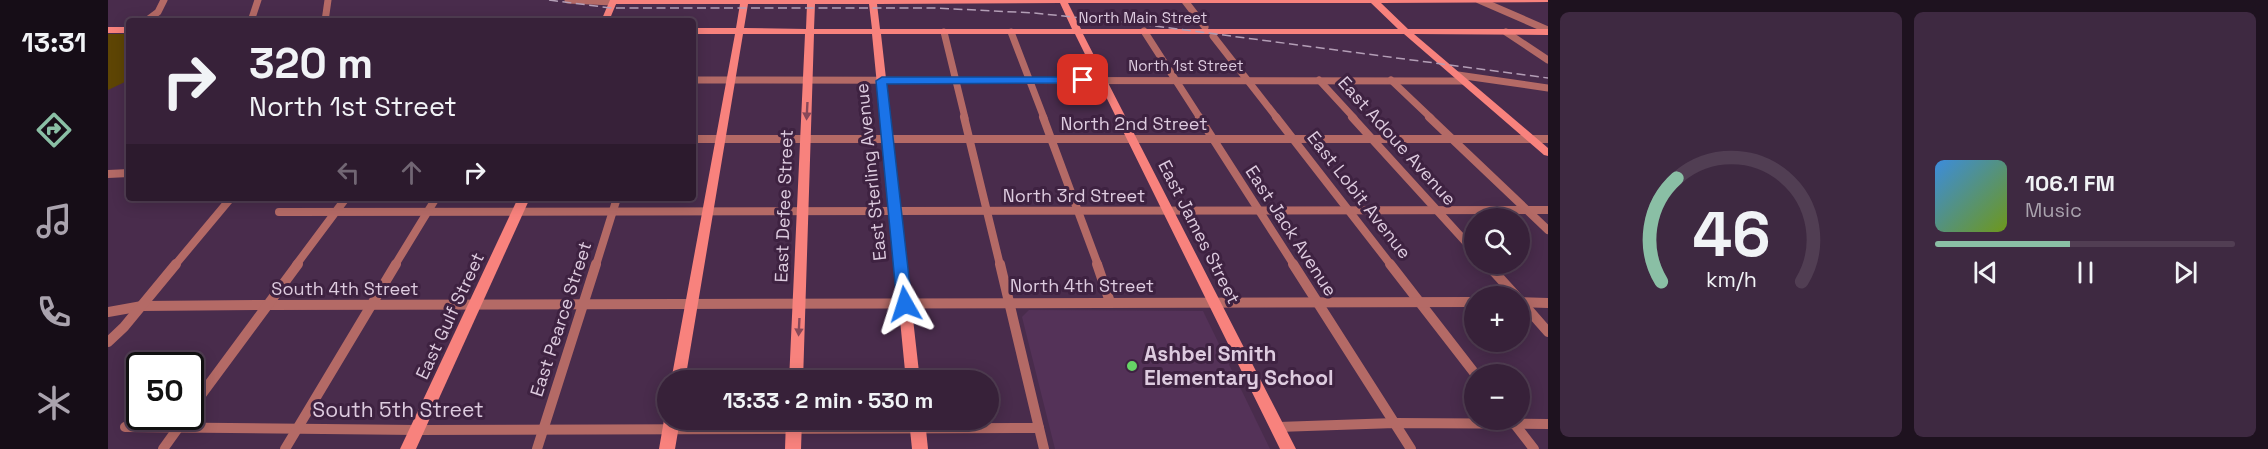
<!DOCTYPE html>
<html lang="en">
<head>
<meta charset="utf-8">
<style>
  body { margin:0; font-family:"Space Grotesk",sans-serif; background:#3e2941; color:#f1f3f6; height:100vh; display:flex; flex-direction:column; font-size:22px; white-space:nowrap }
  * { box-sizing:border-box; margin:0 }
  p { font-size:20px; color:#aaa3ae }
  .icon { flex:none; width:33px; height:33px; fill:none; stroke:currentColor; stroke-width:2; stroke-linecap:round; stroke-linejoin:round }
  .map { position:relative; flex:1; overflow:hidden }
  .details { display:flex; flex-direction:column; gap:12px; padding:12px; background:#1e121f; width:720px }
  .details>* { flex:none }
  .banner { position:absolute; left:18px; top:18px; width:570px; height:183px; border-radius:6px; box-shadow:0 3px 15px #0003,0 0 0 2px #513e53; background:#372139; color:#f1f3f6; overflow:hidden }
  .buttons { position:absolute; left:1356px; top:208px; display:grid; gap:12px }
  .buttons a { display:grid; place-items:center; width:66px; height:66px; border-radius:50%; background:#372139; box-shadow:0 3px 15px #0003,0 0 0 2px #513e53; font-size:30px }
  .speed { position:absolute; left:18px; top:352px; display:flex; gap:12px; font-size:30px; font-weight:700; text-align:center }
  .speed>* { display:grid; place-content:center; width:78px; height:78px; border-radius:50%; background:#372139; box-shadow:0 3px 15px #0003,0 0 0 2px #513e53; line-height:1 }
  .speed .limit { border:3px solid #111; border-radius:9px; background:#fff; color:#111 }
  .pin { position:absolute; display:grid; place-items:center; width:51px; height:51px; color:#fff; margin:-26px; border-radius:12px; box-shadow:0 3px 9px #0006 }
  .me { position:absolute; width:66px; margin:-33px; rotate:354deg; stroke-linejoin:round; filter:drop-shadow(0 0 4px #0008) }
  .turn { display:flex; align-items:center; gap:21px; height:126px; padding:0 24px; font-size:27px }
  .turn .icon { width:78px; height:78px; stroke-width:2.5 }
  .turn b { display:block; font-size:42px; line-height:51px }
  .lanes { display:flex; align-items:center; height:57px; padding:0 24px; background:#0003; justify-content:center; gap:30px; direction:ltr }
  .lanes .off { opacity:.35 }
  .details .card { flex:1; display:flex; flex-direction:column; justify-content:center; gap:9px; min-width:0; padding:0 21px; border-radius:9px; background:#3e2941 }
  .details .dial { align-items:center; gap:0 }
  .dial svg { height:156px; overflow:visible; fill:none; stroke:#513e53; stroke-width:7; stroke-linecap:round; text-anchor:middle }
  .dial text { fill:#f1f3f6; stroke:none }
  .song { display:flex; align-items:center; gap:18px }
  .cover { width:72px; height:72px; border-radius:9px; background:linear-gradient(135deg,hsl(210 70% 55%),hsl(80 70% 35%)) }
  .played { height:6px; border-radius:3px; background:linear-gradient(90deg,#8abfa5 45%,#513e53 45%) }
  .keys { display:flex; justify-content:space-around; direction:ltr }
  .details .tiles { flex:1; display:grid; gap:12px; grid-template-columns:repeat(2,1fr) }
  .trip { position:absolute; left:549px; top:370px; width:342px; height:60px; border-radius:30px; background:#372139; box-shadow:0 3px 15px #0003,0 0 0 2px #513e53; font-weight:800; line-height:60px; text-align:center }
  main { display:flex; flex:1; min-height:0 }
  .menu { display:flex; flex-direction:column; width:108px; justify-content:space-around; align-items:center; background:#160d17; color:#aaa3ae }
  .menu .icon { width:42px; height:42px }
  .menu .on { color:#8abfa5 }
  .menu b { font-size:27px; color:#f1f3f6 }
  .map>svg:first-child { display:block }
  .built { fill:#543258 }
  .green { fill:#5e4504 }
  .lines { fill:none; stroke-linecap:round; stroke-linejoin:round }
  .street-far2 { stroke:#b46a66; stroke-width:7 }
  .street-far1 { stroke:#b46a66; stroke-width:8 }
  .street { stroke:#b46a66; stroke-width:10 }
  .secondary { fill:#f8827d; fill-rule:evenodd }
  .rail { stroke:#b39eb6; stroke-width:1.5; stroke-dasharray:9 4.5; stroke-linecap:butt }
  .oneway { fill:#884859 }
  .route { fill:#1a73e8; stroke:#114b97; stroke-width:1.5 }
  .poi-dot { fill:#66d466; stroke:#3e2241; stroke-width:2 }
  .labels { text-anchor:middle; stroke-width:6; stroke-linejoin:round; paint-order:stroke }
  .far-street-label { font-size:15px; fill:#ddcbdf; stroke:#3e2241 }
  .street-label { font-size:18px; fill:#ddcbdf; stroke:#3e2241 }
  .near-poi-label { font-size:21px; font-weight:bold; fill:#ddcbdf; stroke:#3e2241; text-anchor:start }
  .near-street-label { font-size:21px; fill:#ddcbdf; stroke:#3e2241 }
</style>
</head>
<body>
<main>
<nav class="menu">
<b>13:31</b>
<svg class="icon on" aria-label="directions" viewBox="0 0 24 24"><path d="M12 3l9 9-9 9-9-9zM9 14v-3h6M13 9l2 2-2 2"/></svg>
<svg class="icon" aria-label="music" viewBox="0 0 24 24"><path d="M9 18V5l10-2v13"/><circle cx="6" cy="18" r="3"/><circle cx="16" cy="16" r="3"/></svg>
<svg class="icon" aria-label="phone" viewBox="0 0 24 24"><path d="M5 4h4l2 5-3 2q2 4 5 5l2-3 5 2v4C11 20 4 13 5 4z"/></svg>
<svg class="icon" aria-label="climate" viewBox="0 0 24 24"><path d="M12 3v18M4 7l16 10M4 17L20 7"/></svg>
</nav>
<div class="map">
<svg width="1440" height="449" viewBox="0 0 1440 449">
  <rect width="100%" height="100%" fill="#492c4c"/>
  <polygon class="built" points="921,310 1095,311 1162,449 947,449 914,317"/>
  <polygon class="green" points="0,34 21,34 21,80 0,90"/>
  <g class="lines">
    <g class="street-far2">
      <polyline points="460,0 505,2"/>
      <polyline points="1371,0 1440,30"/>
      <polyline points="1077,1 1097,27"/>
      <polyline points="38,21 50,12 56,0"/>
      <polyline points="143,21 150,0"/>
      <polyline points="217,21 220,0"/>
      <polyline points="1036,31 1092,118"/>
      <polyline points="836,32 857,118"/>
      <polyline points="903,32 936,118"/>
      <polyline points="1398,32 1440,60"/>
      <polyline points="1105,36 1169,118"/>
      <polyline points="1350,75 1440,88"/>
      <polyline points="585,80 1355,81"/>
      <polyline points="1211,80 1246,118"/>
      <polyline points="1283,80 1323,118"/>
    </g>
    <g class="street-far1">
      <polyline points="856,117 892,265"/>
      <polyline points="935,117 990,265"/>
      <polyline points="1091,117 1186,265"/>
      <polyline points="1168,117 1283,265"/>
      <polyline points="1244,117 1366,251"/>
      <polyline points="1321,117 1440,230"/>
      <polyline points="585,139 1440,139"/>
      <polyline points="0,174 21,173"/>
      <polyline points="171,212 1440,210"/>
      <polyline points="67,265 123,198"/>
      <polyline points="188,265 238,198"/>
      <polyline points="287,265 328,198"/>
      <polyline points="488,265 509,198"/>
    </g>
    <g class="street">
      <polyline points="892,264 936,449"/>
      <polyline points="989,264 1002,302"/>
      <polyline points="1185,264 1303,449"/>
      <polyline points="1282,264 1368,375"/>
      <polyline points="1379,264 1409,297"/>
      <polyline points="1412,300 1440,332"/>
      <polyline points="1412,302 1440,303"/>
      <polyline points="0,312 34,306 159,305 1366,302"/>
      <polyline points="0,342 16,327 68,264"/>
      <polyline points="82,410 190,264"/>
      <polyline points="1405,422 1426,449"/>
      <polyline points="17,427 308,430 931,428"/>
      <polyline points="1170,427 1287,423 1440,424"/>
      <polyline points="55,449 78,417"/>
      <polyline points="177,449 288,264"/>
      <polyline points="429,449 488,264"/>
    </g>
    <g class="secondary">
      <path d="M502 0H1440V2L1273 3 1300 29H1440V35L1306 34 1440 148V156L1436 155 1296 34H975L1188 449H1172L967 34H773L812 381H798L764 34H706L695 381H681L697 34H635L577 381H563L627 34H585V28H628L632 4H508L501 21H493ZM952 3 964 29H772L769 4ZM960 3H1263L1290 29H973ZM640 4H699L698 29 636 28ZM707 4H761L764 29H706Z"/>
      <rect x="0" y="27" width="21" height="6"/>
      <polygon points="410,198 422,198 308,449 292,449"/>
      <polygon points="560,415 560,420 572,420 567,449 551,449 556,420"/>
      <polygon points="678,420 694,420 693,449 677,449"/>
      <polygon points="801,420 817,420 820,449 804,449"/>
    </g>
    <polyline class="rail" points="441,0 503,8 827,8 926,13 1032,24 1440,78"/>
  </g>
  <defs><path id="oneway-solid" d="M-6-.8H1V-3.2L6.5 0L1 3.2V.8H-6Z" transform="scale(1.5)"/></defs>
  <g class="oneway">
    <use href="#oneway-solid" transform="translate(699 111) rotate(93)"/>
    <use href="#oneway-solid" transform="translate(691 327) rotate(93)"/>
  </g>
  <polygon class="route" points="774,77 975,77 980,80 975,83 779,84 804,304 802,308 791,308 789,304 768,81"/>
  <circle class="poi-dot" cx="1024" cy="366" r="6"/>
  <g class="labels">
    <g class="far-street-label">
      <text x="1035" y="23">North Main Street</text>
      <text x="1078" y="71">North 1st Street</text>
    </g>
    <g class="street-label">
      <text x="1026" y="130">North 2nd Street</text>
      <text transform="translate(1289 141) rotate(48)" y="6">East Adoue Avenue</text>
      <text transform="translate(763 172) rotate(-96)" y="6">East Sterling Avenue</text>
      <text transform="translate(1251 195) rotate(52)" y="6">East Lobit Avenue</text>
      <text x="966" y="202">North 3rd Street</text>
      <text transform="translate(676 206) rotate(-88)" y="6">East Defee Street</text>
      <text transform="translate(1183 231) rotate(57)" y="6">East Jack Avenue</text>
      <text transform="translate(1091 232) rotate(63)" y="6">East James Street</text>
      <text x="974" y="292">North 4th Street</text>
      <text x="237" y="295">South 4th Street</text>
      <text transform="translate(342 316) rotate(-65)" y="6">East Gulf Street</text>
      <text transform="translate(453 319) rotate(-72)" y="6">East Pearce Street</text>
    </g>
    <g class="near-poi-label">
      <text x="1036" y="361">Ashbel Smith<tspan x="1036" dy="24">Elementary School</tspan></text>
    </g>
    <g class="near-street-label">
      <text x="290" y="417">South 5th Street</text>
    </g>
  </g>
</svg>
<div class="buttons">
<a><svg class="icon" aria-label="search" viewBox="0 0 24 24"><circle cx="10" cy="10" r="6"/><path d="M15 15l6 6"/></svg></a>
<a>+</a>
<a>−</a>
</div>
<div class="speed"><div class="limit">50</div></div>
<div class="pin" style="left:975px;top:80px;background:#d93025"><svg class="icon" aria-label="arrive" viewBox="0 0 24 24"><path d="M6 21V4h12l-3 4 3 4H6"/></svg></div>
<svg class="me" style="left:797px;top:304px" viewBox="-20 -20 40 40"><path d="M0-17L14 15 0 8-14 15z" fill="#1a73e8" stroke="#fff" stroke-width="4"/></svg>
<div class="trip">13:33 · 2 min · 530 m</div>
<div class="banner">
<div class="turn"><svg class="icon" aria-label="right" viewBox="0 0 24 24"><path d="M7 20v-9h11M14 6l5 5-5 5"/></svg><div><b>320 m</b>North 1st Street</div></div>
<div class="lanes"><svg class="icon off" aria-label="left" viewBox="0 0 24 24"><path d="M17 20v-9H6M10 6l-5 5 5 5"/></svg><svg class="icon off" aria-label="ahead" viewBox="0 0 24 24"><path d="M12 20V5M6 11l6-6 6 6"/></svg><svg class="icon" aria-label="right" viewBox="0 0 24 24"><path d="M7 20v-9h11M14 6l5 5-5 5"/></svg></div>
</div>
</div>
<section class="details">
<div class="tiles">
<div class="card dial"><svg viewBox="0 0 100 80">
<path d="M14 69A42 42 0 1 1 86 69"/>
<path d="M14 69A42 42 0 0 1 22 16" stroke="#8abfa5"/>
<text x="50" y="56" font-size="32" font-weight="700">46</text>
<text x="50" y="72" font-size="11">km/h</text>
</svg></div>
<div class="card">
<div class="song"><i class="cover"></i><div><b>106.1 FM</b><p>Music</p></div></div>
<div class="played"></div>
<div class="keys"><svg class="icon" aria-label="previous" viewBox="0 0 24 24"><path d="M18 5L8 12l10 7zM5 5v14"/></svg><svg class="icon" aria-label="pause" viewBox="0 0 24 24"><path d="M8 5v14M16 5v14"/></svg><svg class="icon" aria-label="next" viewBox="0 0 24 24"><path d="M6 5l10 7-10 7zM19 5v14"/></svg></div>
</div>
</div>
</section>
</main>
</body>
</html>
